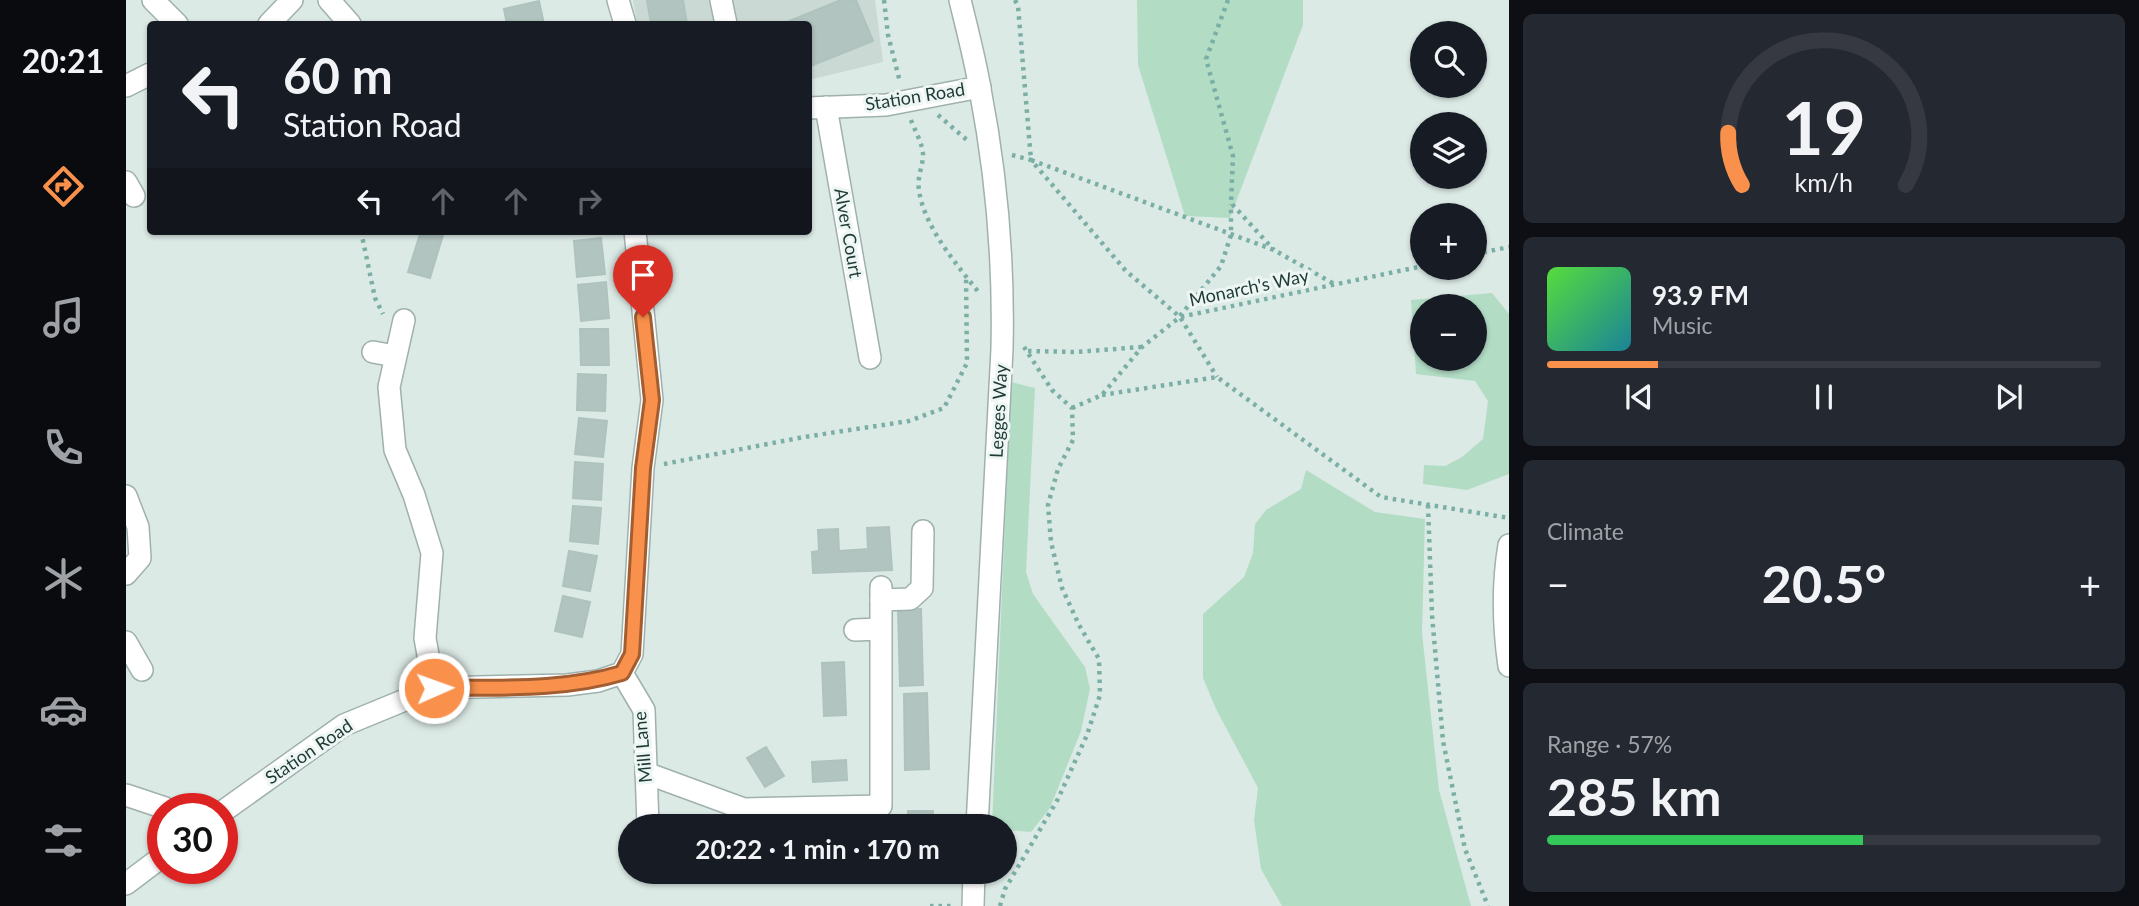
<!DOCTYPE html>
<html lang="en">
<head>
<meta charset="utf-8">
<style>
  body { margin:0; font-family:Lato,sans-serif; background:#242831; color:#f1f3f6; height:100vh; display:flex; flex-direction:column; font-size:26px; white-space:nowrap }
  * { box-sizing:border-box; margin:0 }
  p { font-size:23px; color:#9ea1a6 }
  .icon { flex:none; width:38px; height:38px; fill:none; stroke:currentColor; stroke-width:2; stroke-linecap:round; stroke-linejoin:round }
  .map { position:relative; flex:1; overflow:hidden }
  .panel { display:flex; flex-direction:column; gap:14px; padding:14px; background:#0d0f14; width:630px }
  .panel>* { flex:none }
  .hud { position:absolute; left:21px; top:21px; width:665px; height:214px; border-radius:7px; box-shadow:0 2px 5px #0004; background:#171b24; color:#f1f3f6; overflow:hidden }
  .fabs { position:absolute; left:1284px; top:21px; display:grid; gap:14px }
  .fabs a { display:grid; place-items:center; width:77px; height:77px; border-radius:50%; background:#171b24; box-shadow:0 2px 5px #0004; font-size:35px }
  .speed { position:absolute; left:21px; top:793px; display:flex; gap:14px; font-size:35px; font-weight:700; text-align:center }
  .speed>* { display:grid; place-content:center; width:91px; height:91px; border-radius:50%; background:#171b24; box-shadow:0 2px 5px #0004; line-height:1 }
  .speed .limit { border:10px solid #d22; background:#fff; color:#111 }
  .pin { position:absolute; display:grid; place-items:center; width:60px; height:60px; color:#fff; margin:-72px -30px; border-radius:50% 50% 50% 0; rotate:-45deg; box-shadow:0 0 7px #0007 }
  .pin .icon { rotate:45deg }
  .me { position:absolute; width:77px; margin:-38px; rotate:88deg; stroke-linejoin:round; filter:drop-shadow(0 0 5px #0008) }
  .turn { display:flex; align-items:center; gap:24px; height:147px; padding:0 21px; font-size:32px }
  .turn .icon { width:91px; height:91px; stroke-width:2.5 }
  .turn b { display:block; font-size:49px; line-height:60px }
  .lanes { display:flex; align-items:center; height:66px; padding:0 21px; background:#0003; justify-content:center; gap:35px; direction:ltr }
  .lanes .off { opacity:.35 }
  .big { font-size:52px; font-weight:700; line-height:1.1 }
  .panel .widget { flex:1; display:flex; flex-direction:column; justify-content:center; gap:10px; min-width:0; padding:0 24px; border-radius:10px; background:#242831 }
  .panel .dial { align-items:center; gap:0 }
  .dial svg { height:182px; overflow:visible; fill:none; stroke:#363941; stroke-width:7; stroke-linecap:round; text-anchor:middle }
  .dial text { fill:#f1f3f6; stroke:none }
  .song { display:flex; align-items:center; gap:21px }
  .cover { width:84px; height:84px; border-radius:10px; background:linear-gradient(135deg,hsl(110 70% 55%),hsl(190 70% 35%)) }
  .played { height:7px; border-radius:4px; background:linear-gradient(90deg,#f9904b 20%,#363941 20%) }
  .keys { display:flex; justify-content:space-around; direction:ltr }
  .heat { display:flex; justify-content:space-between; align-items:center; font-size:38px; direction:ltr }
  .charge { height:10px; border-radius:5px; background:linear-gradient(90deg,#34c759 57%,#363941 0) }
  .trip { position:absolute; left:492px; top:814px; width:399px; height:70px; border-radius:35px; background:#171b24; box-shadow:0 2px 5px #0004; font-weight:700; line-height:70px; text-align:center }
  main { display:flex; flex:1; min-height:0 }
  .dock { display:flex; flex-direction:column; width:126px; justify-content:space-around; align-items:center; background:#090b0e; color:#9ea1a6 }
  .dock .icon { width:49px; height:49px }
  .dock .active { color:#f9904b }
  .dock b { font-size:32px; color:#f1f3f6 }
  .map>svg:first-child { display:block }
  .built { fill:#cbd9d5 }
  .green { fill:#b3dcc5; fill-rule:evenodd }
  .building { fill:#b2c4bf; stroke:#afc3be; stroke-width:2 }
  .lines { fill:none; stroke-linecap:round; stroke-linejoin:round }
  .minor-casing { stroke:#9fb1ae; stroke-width:24 }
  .path { stroke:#7bafa6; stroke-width:4.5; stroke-dasharray:3.5 5; stroke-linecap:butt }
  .minor { stroke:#fff; stroke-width:21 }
  .route-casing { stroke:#a25e31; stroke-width:18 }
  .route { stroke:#f9904b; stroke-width:12 }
  .labels { text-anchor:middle; stroke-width:6; stroke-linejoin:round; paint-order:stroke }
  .street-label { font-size:18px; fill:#1e3936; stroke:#edf6f3 }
</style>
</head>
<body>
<main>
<nav class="dock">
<b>20:21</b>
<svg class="icon active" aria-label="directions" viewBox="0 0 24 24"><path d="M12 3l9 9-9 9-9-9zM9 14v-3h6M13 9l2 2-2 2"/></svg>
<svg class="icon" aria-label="music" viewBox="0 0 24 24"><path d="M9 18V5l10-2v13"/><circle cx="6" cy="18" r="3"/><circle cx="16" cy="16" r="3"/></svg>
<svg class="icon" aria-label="phone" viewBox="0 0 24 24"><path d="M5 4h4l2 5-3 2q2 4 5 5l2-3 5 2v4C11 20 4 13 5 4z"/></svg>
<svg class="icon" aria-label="climate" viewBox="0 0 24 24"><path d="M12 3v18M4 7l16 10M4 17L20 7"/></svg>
<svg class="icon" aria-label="car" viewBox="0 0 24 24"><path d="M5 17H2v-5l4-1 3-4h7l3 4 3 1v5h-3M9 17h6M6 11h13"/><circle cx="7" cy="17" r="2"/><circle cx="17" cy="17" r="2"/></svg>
<svg class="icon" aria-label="filters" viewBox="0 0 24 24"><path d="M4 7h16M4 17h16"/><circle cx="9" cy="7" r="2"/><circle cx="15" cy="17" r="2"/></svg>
</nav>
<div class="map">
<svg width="1383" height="906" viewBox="0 0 1383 906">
  <rect width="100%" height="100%" fill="#dceae6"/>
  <polygon class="built" points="507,0 749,0 757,62 683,80 682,24 511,24"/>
  <g class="green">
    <polygon points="1011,0 1177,0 1177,25 1104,218 1059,216 1012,65"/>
    <path d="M1366 293 1383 314V474L1341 490 1297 484 1298 465 1319 466 1336 457 1357 439 1362 401 1349 381 1290 374 1285 300ZM1297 306H1349V359H1297Z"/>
    <polygon points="885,382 909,388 900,572 907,594 959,667 964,689 955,731 924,808 905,832 879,830 878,826 866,826"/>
    <polygon points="1180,470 1249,512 1299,519 1296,633 1313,790 1345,906 1156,906 1135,869 1128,820 1132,788 1090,709 1077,678 1077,614 1118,577 1127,553 1129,524 1140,510 1175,489"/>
  </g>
  <g class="building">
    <polygon points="521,0 557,0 561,24 525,24"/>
    <polygon points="715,0 730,0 747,41 682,67 682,24 656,24"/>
    <polygon points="413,1 418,24 381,24 378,9"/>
    <polygon points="295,231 305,231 317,235 304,278 282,272"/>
    <polygon points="475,238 479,274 451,277 448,241"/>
    <polygon points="480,282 483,318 455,321 452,285"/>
    <polygon points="454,329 482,329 483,365 455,365"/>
    <polygon points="452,374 480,375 479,411 451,410"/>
    <polygon points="453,418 481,421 477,457 449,454"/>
    <polygon points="449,462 477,464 475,500 447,498"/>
    <polygon points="447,506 475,508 472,544 444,541"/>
    <polygon points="763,527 766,570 687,573 686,552 693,551 692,530 712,529 713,551 742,549 741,528"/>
    <polygon points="443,551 471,556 464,591 437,586"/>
    <polygon points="437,596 464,602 456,637 429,631"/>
    <polygon points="772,609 795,609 797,685 774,686"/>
    <polygon points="718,662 720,715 698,716 696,663"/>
    <polygon points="801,693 803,769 779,770 778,694"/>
    <polygon points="640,747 658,776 639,787 621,758"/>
    <polygon points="720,760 721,780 687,782 686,762"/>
    <polygon points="782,811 807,811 806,826 781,826"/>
    <rect x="642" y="872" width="24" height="3"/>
    <polygon points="548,873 572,872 572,877 548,877"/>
  </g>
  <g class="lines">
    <g class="minor-casing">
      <g id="minor">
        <polyline points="27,0 51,24"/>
        <polyline points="203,0 224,24"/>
        <polyline points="492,0 499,24"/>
        <polyline points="595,0 600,24"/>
        <path d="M834 0C841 29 849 59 854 89 870 172 878 264 876 349L851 826"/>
        <polyline points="143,24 166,0"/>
        <polyline points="0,86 24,74"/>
        <polyline points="700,107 744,358"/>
        <polyline points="682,108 760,105 854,87"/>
        <polyline points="0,182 8,196"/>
        <polyline points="278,320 263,387 269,450 288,495 306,553 299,638 308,688"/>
        <polyline points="247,352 269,356"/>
        <polyline points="0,496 12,527 14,558 0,574"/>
        <path d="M1383 545C1376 587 1377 624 1383 666"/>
        <polyline points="755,600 784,599 796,588 797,531"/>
        <polyline points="729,630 754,629"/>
        <polyline points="0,642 16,670"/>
        <polyline points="496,673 518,710 522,826"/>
        <polyline points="520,773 618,809 755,806 755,587"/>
        <polyline points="0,795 39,808"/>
        <polyline points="96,812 218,725 308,688 441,685 472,681 496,673 506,654 517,468 526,400 509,231"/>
        <polyline points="0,884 37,856"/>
        <polyline points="847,906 848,872"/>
      </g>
    </g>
    <g class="path">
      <polyline points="758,0 762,35 774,82"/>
      <polyline points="889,0 892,6 905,160 1148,250 1210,285"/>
      <polyline points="1102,0 1080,59 1107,156 1105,203 1148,250"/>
      <polyline points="812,115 842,141"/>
      <path d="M785 120C789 131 798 146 797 157 796 168 791 178 793 190 798 227 831 265 854 294"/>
      <polyline points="886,155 905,160 1000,271 1054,317 1091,377"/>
      <polyline points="235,231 249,298 257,314"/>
      <polyline points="1349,254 1383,247"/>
      <polyline points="1054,316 1095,266 1105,235 1105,204"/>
      <polyline points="902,351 950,352 1015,347"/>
      <polyline points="976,395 1091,377 1255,497 1383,518"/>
      <polyline points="946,408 976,395 1016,347 1054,317 1297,266"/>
      <polyline points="538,464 678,437 783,421 818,408 841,363 840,276"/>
      <polyline points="1302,505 1306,615 1317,741 1339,849 1362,906"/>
      <polyline points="804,906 827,906"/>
      <polyline points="874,906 879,889 932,799 961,735 974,695 973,659 953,625 936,588 925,542 922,505 932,469 947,440 946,408 926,390 898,347"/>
    </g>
    <use href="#minor" class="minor"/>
  </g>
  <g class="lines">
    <g class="route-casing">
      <path id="route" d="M308 688C371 687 436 691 496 673L506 654 517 468 526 400 517 317"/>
    </g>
    <use href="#route" class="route"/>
  </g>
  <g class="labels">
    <g class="street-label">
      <text transform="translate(789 97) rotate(-9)" y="6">Station Road</text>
      <text transform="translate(722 233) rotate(80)" y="6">Alver Court</text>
      <text transform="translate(1123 288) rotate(-12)" y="6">Monarch's Way</text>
      <text transform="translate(873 411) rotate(-87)" y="6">Legges Way</text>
      <text transform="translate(517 747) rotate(-95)" y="6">Mill Lane</text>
      <text transform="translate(183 752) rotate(-34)" y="6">Station Road</text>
    </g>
  </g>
</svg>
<div class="fabs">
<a><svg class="icon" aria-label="search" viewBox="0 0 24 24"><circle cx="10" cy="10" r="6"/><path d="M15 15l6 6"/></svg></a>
<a><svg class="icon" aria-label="layers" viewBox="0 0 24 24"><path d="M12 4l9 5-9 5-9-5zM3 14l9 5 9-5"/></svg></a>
<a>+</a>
<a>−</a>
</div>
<div class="speed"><div class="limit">30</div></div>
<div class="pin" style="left:517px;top:317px;background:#d93025"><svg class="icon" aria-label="arrive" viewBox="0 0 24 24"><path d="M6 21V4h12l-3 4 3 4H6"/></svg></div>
<svg class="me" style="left:308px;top:688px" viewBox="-20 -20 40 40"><circle r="17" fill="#f9904b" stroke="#fff" stroke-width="3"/><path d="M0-11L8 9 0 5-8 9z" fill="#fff"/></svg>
<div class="trip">20:22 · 1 min · 170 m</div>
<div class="hud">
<div class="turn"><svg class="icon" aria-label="left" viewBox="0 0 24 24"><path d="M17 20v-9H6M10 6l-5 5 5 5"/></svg><div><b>60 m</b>Station Road</div></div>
<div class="lanes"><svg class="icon" aria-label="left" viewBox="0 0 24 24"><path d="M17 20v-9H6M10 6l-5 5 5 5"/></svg><svg class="icon off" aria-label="ahead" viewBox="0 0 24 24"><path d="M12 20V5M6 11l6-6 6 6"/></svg><svg class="icon off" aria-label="ahead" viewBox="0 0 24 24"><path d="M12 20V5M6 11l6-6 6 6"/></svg><svg class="icon off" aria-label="right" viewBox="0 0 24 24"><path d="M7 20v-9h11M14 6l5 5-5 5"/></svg></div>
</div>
</div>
<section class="panel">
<div class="widget dial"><svg viewBox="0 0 100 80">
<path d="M14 69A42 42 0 1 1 86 69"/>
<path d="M14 69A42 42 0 0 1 8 46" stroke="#f9904b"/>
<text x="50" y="56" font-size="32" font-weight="700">19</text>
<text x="50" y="72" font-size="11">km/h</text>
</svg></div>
<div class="widget">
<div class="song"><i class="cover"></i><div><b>93.9 FM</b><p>Music</p></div></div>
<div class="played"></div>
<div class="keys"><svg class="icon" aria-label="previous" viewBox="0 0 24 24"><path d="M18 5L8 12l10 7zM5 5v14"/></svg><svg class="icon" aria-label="pause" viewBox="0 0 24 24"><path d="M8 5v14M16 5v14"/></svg><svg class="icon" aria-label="next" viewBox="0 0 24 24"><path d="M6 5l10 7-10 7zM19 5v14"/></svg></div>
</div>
<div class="widget"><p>Climate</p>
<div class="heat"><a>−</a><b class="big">20.5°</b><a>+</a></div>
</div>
<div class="widget"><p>Range · 57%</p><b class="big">285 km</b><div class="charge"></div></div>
</section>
</main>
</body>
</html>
